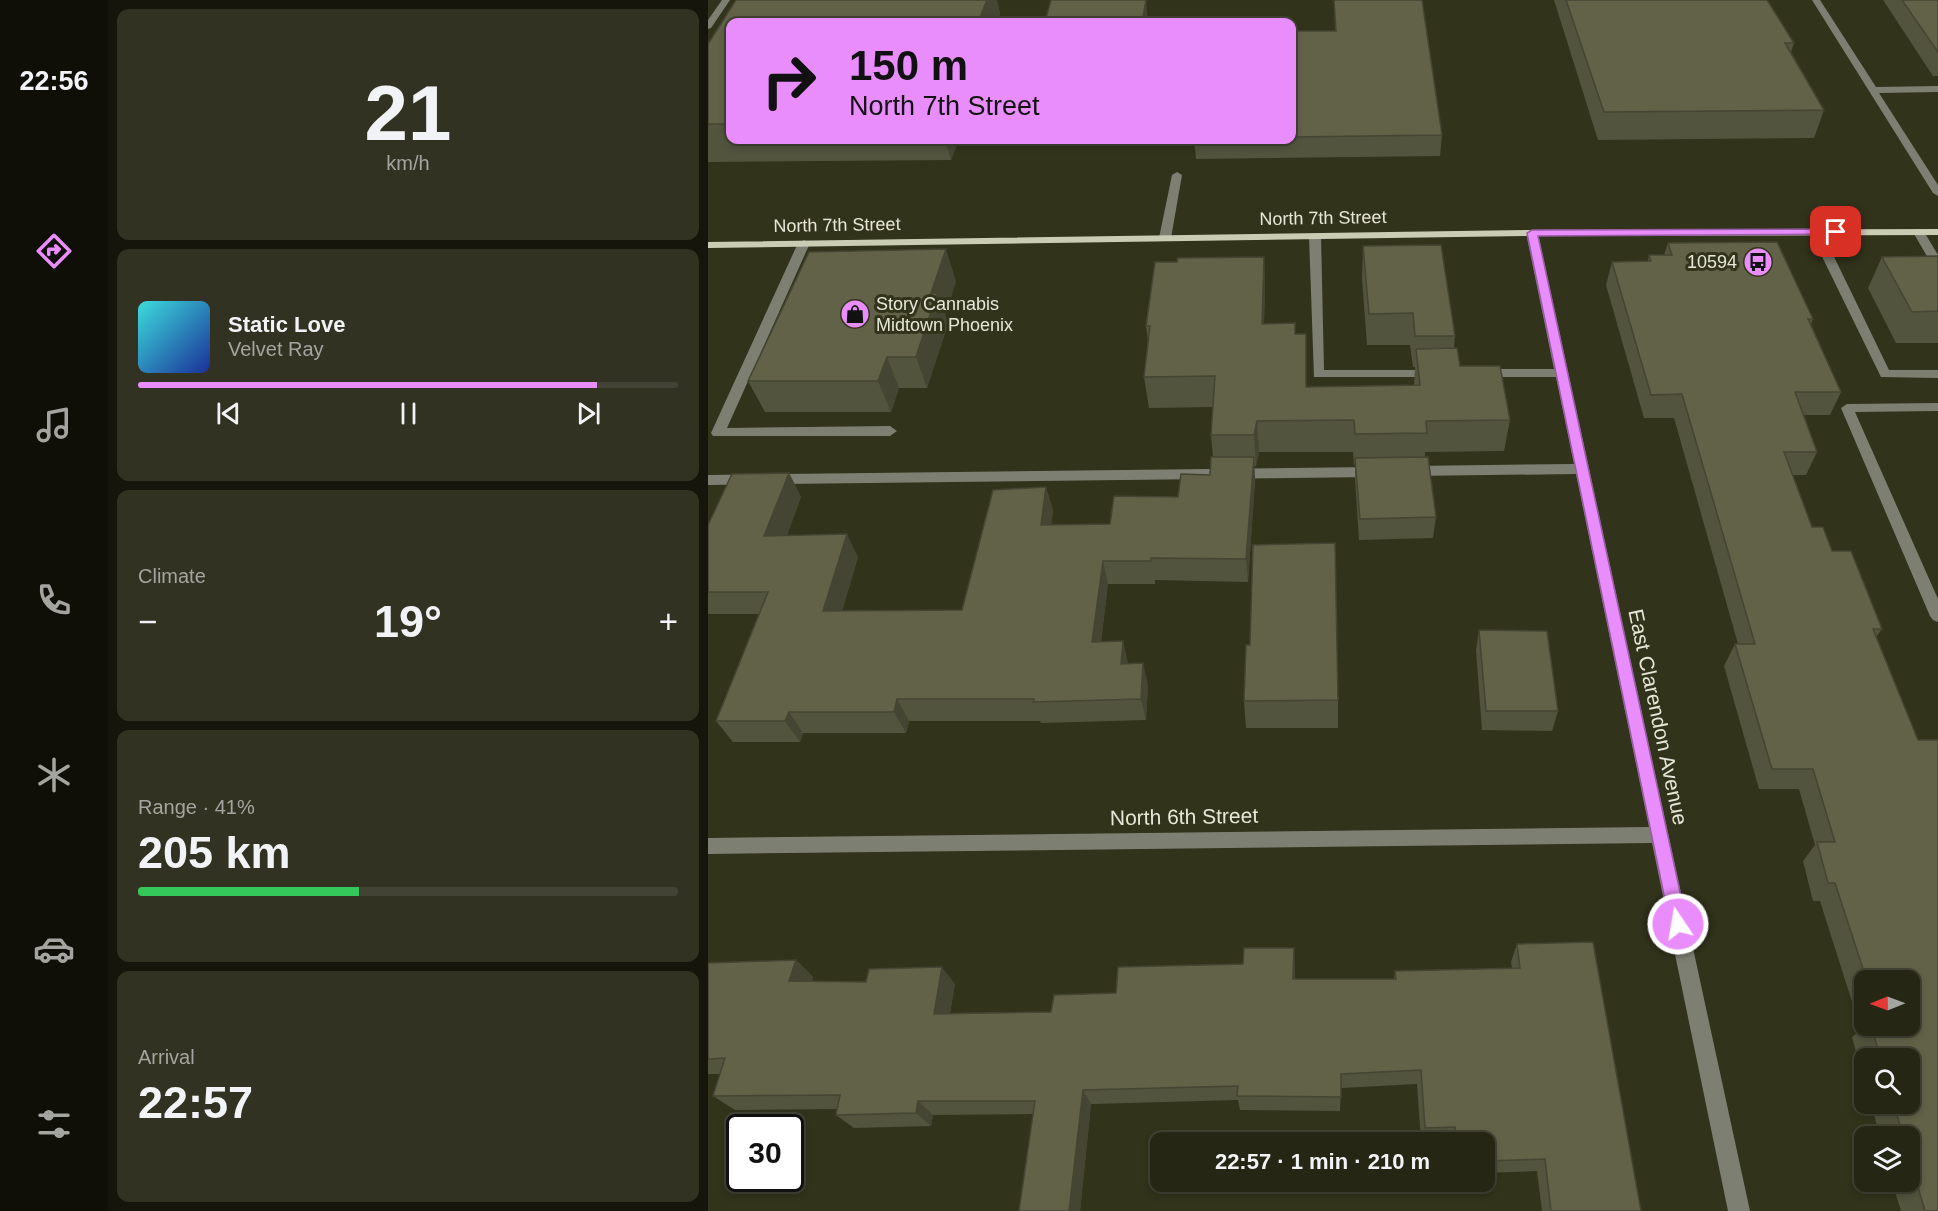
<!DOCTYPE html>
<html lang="en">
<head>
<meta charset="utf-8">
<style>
  body { margin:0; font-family:Arial,sans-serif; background:#323222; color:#f1f3f6; height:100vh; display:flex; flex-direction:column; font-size:22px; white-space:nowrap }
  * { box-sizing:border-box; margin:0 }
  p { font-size:20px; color:#a4a5a0 }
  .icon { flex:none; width:33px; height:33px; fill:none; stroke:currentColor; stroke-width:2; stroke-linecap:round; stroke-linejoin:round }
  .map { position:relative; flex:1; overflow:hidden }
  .side { display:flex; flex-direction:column; gap:9px; padding:9px; background:#15150b; width:600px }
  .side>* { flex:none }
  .banner { position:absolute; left:18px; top:18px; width:570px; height:126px; border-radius:12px; box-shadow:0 3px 9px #0003,0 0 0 2px #424334; background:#ea8dfc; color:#111; overflow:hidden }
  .needle { width:39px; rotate:269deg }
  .controls { position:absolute; left:1146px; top:970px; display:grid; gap:12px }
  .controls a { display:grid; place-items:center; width:66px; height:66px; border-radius:12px; background:#262614; box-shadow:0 3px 9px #0003,0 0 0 2px #424334; font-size:30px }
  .speed { position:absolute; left:18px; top:1114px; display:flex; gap:12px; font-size:30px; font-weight:700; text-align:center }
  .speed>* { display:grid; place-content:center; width:78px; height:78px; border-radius:50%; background:#262614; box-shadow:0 3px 9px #0003,0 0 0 2px #424334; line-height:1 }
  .speed .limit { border:3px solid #111; border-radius:9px; background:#fff; color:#111 }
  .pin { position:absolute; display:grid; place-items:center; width:51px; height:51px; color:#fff; margin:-26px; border-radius:12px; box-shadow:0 3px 9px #0006 }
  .me { position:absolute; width:66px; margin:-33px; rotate:348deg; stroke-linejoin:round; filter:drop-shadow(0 0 4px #0008) }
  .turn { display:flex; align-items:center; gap:21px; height:126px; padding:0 24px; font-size:27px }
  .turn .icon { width:78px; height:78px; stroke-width:2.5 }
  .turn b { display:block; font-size:42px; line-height:51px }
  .big { font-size:45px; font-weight:700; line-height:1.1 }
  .side .tile { flex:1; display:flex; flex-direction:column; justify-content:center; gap:9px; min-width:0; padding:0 21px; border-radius:12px; background:#323222 }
  .side .dial { align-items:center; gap:0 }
  .dial b { font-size:78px; line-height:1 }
  .song { display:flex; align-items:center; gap:18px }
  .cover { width:72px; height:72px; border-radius:9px; background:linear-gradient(135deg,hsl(180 70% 55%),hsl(230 70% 35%)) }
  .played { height:6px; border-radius:3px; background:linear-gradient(90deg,#ea8dfc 85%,#424334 85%) }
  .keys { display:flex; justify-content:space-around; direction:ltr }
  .heat { display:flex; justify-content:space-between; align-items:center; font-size:33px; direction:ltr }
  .charge { height:9px; border-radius:4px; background:linear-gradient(90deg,#34c759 41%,#424334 0) }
  .trip { position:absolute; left:442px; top:1132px; width:345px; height:60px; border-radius:12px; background:#262614; box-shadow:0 3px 9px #0003,0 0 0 2px #424334; font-weight:700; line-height:60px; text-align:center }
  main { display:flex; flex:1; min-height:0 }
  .dock { display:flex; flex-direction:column; width:108px; justify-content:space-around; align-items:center; background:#0f0f08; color:#a4a5a0 }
  .dock .icon { width:42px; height:42px }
  .dock .active { color:#ea8dfc }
  .dock b { font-size:27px; color:#f1f3f6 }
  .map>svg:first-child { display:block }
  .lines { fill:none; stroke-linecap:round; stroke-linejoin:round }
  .minor { fill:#7e7f73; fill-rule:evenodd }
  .major { fill:#caccb3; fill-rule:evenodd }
  .wall { fill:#53543e; fill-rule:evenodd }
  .shaded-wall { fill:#444532 }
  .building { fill:#616248; stroke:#444532; stroke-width:1.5 }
  .route { fill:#ea8dfc; stroke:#985ca4; stroke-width:1.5 }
  .labels { text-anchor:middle; stroke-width:6; stroke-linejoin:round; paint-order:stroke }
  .far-street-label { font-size:18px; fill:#e6e7d8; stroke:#32331b }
  .far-poi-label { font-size:18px; fill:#e6e7d8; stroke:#32331b; text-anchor:end }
  .street-label { font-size:21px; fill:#e6e7d8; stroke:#32331b }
</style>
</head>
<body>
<main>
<nav class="dock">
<b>22:56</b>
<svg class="icon active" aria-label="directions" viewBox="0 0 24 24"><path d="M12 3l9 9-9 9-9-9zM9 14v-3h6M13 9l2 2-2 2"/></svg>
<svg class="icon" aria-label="music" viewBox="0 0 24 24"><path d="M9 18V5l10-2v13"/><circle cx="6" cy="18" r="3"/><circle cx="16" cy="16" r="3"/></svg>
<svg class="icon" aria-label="phone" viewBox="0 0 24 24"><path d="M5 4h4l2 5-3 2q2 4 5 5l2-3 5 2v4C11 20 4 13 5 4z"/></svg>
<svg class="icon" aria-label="climate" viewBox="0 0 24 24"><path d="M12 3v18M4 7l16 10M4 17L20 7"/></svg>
<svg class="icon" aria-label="car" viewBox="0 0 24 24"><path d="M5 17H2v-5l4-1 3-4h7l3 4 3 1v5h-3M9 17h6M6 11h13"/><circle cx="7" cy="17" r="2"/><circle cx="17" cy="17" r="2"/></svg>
<svg class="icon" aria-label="filters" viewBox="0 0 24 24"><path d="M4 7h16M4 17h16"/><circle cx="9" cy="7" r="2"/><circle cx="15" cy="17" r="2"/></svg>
</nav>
<section class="side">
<div class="tile dial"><b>21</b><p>km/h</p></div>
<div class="tile">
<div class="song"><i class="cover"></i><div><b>Static Love</b><p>Velvet Ray</p></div></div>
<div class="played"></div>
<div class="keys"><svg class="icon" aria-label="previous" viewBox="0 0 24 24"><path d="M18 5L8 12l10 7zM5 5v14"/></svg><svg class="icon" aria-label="pause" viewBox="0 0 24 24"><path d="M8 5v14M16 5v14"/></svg><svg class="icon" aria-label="next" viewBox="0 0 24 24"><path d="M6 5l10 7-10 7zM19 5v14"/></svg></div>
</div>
<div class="tile"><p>Climate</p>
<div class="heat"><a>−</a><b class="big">19°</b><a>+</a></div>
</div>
<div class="tile"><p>Range · 41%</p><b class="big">205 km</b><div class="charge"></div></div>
<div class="tile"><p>Arrival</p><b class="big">22:57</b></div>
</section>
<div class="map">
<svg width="1230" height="1211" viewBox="0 0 1230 1211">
  <rect width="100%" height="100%" fill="#32331b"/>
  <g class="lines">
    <g class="minor">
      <polygon points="14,0 22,0 3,28 0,29 0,20"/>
      <polygon points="1104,0 1112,0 1168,87 1230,86 1230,92 1171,93 1230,185 1230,196 1225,193"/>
      <polygon points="469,172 474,175 463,238 457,241 451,238 464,175"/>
      <polygon points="1108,229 1114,232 1181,370 1230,370 1230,378 1173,377 1102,232"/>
      <polygon points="1211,229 1215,230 1230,255 1230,268 1224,265 1205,232"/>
      <polygon points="824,230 830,233 1042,1211 1020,1211 944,843 0,854 0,838 941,827 868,474 702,476 695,471 702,466 866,464 848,377 773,377 767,373 773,369 846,369 818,233"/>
      <polygon points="607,233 613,236 616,370 725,370 731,374 729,377 606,377 601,236"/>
      <polygon points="96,240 102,243 19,428 182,426 189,431 182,436 5,436 3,433 90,243"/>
      <polygon points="1230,403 1230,411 1147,412 1230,599 1230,622 1225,620 1222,616 1133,408 1139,404"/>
      <polygon points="666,467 673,472 666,477 0,485 0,475"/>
    </g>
    <polygon class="major" points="1230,229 1230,235 824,236 0,248 0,242 824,230"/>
  </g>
  <g class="wall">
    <polygon points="28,0 289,0 292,14 290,19 291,22 22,22 22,140 251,140 243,160 0,162 0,44"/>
    <polygon points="626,0 714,0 734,135 732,156 488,159 486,140 584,140 584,31 627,31"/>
    <polygon points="846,0 1059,0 1086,43 1083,52 1116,110 1106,138 890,140"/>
    <polygon points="1175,0 1230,0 1230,76 1225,76"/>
    <polygon points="314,140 422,140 421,143 315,144"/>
    <path d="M960 243 1105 319 1103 324 1133 392 1122 415H1096L1109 452 1098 475H1085L1104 527 1124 551 1174 629 1168 637 1230 1211H1193L1184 1182H1202V1137H1172L1163 1104H1202V1059H1156V1081L1144 1037 1153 1030 1112 901H1105L1095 861 1107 845 1091 789H1051L1016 666 1027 644H1030L966 418H936L898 285 904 262 940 261 941 255H956ZM1156 981H1202V1026H1156Z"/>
    <polygon points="655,246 747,336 746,348 752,366 802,420 796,451 717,452 717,457 728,517 725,538 651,540 647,479 647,465 646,465 645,452 551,452 548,466 546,466 547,480 540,582 447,580 447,584 400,584 393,642 420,664 440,685 438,720 333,723 332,721 201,721 198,733 95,733 92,742 25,742 8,721 51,614 0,614 0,525 81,473 93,497 79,535 150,557 134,611 254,610 338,487 345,511 343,525 402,524 470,497 502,475 505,457 503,435 505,407 441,408 436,377 440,341 438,326 469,262 556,257 557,288 556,324 587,334 599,387 706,385 707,367 705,367 702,345 659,345 654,278"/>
    <polygon points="1230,256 1230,343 1188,343 1160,288 1174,257"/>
    <polygon points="248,281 237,315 240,324 219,388 191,388 183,412 57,412 40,381"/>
    <polygon points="771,630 850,711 844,731 774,730 768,650"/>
    <polygon points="542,645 630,700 630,728 538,728 536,701"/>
    <polygon points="809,944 933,1211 834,1211 829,1171 777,1173 777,1143 742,1143 742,1139 713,1141 709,1084 633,1088 632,1111 532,1110 530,1100 383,1104 372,1211 311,1211 325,1114 225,1115 223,1126 146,1128 128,1115 129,1109 27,1110 5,1096 12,1074 0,1074 0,963 88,960 105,977 104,981 247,984 242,1013 343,1012 408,993 587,966 587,979 686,979 687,971 804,968 803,962"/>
  </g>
  <g class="shaded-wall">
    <polygon points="279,0 289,0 292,14 290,19 291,22 270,22"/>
    <polygon points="438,0 440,22 434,22"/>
    <polygon points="237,140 251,140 243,160"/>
    <polygon points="238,249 248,281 237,315 240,324 219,388 208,357 223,293"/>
    <polygon points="556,257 557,288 555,355 554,324"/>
    <polygon points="179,357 191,388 183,412 170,381"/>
    <polygon points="549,421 551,452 548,466 546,435"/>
    <polygon points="546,457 547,480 540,582 538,559"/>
    <polygon points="81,473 93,497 70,559 56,536"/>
    <polygon points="338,487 345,511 340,548 333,525"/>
    <polygon points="139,534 150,557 127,633 115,611"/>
    <polygon points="395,561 400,584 390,664 384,642"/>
    <polygon points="415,641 420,663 418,686 413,664"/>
    <polygon points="435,663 440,685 438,720 433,699"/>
    <polygon points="189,699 201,721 198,733 186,712"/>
    <polygon points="81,712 95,733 92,742 77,721"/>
    <polygon points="586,948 587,966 586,996 585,979"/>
    <polygon points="88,960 105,977 99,998 81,981"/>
    <polygon points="234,967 247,984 239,1030 226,1014"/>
    <polygon points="375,1090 383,1104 372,1211 361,1211"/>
    <polygon points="210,1101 225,1115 223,1126 208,1113"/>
  </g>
  <g class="building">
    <polygon points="28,0 279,0 270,22 22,22 22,124 0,124 0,44"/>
    <polygon points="343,0 438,0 434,22 337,22"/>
    <polygon points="626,0 714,0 734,135 584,137 584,31 628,31"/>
    <polygon points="858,0 1059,0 1086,43 1077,43 1116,110 896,112"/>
    <polygon points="1194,0 1230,0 1230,52"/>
    <polygon points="1069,242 1105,319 1100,319 1133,392 1087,392 1109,452 1076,452 1104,527 1115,527 1124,551 1143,551 1174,629 1165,629 1210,740 1230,740 1230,1211 1217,1211 1202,1160 1202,1137 1195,1137 1186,1104 1202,1104 1202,1059 1173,1059 1163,1026 1202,1026 1202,981 1159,981 1127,883 1120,883 1109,842 1127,842 1105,769 1064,769 1027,644 1047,644 974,394 943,395 904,262 943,261 941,255 964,255 960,243"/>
    <polygon points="733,245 747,336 707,336 705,313 661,314 655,246"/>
    <polygon points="238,249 223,293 229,293 208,357 179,357 170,381 40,381 101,252"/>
    <polygon points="1230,256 1230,311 1204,312 1174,257"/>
    <polygon points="556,257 554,324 587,323 587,334 598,334 598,387 712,385 708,349 749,348 752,366 792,366 802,420 718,421 719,433 647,434 646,420 549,421 546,435 503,435 507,376 436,377 442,326 438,326 447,262 469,262 470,258"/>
    <polygon points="503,457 546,457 538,559 443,558 443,561 395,561 384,642 415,641 413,664 435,663 433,699 325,702 326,699 189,699 186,712 81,712 77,721 8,721 60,592 0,592 0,525 24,474 81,473 56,536 139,534 115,611 254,610 285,490 338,487 333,525 402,524 406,496 470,497 473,474 502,475"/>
    <polygon points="720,457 728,517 652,519 647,458"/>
    <polygon points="627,543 630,700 536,701 538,645 542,645 545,545"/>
    <polygon points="771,630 839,631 850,711 778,711"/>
    <polygon points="885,942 933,1211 843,1211 837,1159 777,1161 777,1143 748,1143 747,1127 717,1128 713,1070 633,1074 633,1097 529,1096 530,1086 375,1090 361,1211 311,1211 327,1101 210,1101 208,1113 128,1115 132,1095 5,1096 17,1058 0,1059 0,963 88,960 81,981 158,982 161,969 234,967 226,1014 343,1012 346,995 408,993 410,967 535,964 536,948 586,948 585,979 688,979 687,971 812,968 809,944"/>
  </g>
  <polygon class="route" points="1128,229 1133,232 1132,234 830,236 979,924 976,929 970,932 965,929 962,924 819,233 824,230"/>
  <defs>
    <g id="bus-disc" transform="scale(1.5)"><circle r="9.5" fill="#ea8dfc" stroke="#32331b"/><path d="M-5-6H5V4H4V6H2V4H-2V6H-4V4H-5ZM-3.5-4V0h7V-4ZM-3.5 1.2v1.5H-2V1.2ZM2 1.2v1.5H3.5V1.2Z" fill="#111"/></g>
    <g id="shop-disc" transform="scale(1.5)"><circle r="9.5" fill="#ea8dfc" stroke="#32331b"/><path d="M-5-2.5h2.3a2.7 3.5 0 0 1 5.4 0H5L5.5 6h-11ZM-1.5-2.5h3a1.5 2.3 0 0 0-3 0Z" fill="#111"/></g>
  </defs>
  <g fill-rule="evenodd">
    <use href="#bus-disc" x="1050" y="262"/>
    <use href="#shop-disc" x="147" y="314"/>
  </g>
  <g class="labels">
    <g class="far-street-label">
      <text transform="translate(615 218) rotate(-1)" y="6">North 7th Street</text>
      <text transform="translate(129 225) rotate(-1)" y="6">North 7th Street</text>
    </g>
    <g class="far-poi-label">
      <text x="1029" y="268">10594</text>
      <text x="168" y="310" text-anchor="start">Story Cannabis<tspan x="168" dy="21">Midtown Phoenix</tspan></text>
    </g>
    <g class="street-label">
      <text transform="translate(950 717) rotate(78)" y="7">East Clarendon Avenue</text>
      <text transform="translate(476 817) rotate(-1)" y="7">North 6th Street</text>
    </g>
  </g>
</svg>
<div class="controls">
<a><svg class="needle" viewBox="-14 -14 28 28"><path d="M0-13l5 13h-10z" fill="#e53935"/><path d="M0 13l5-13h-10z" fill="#a4a5a0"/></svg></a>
<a><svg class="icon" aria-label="search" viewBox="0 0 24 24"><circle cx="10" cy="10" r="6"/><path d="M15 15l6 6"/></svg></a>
<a><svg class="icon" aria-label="layers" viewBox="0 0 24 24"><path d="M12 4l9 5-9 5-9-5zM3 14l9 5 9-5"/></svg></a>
</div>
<div class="speed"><div class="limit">30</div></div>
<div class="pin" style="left:1128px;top:232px;background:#d93025"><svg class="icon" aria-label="arrive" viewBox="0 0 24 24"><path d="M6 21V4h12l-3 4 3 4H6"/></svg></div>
<svg class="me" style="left:970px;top:924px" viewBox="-20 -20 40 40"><circle r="17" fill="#ea8dfc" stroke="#fff" stroke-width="3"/><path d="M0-11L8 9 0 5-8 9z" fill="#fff"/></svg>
<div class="trip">22:57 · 1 min · 210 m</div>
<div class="banner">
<div class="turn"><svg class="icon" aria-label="right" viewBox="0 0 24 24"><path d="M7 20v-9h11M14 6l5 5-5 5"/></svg><div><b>150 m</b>North 7th Street</div></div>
</div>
</div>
</main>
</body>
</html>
